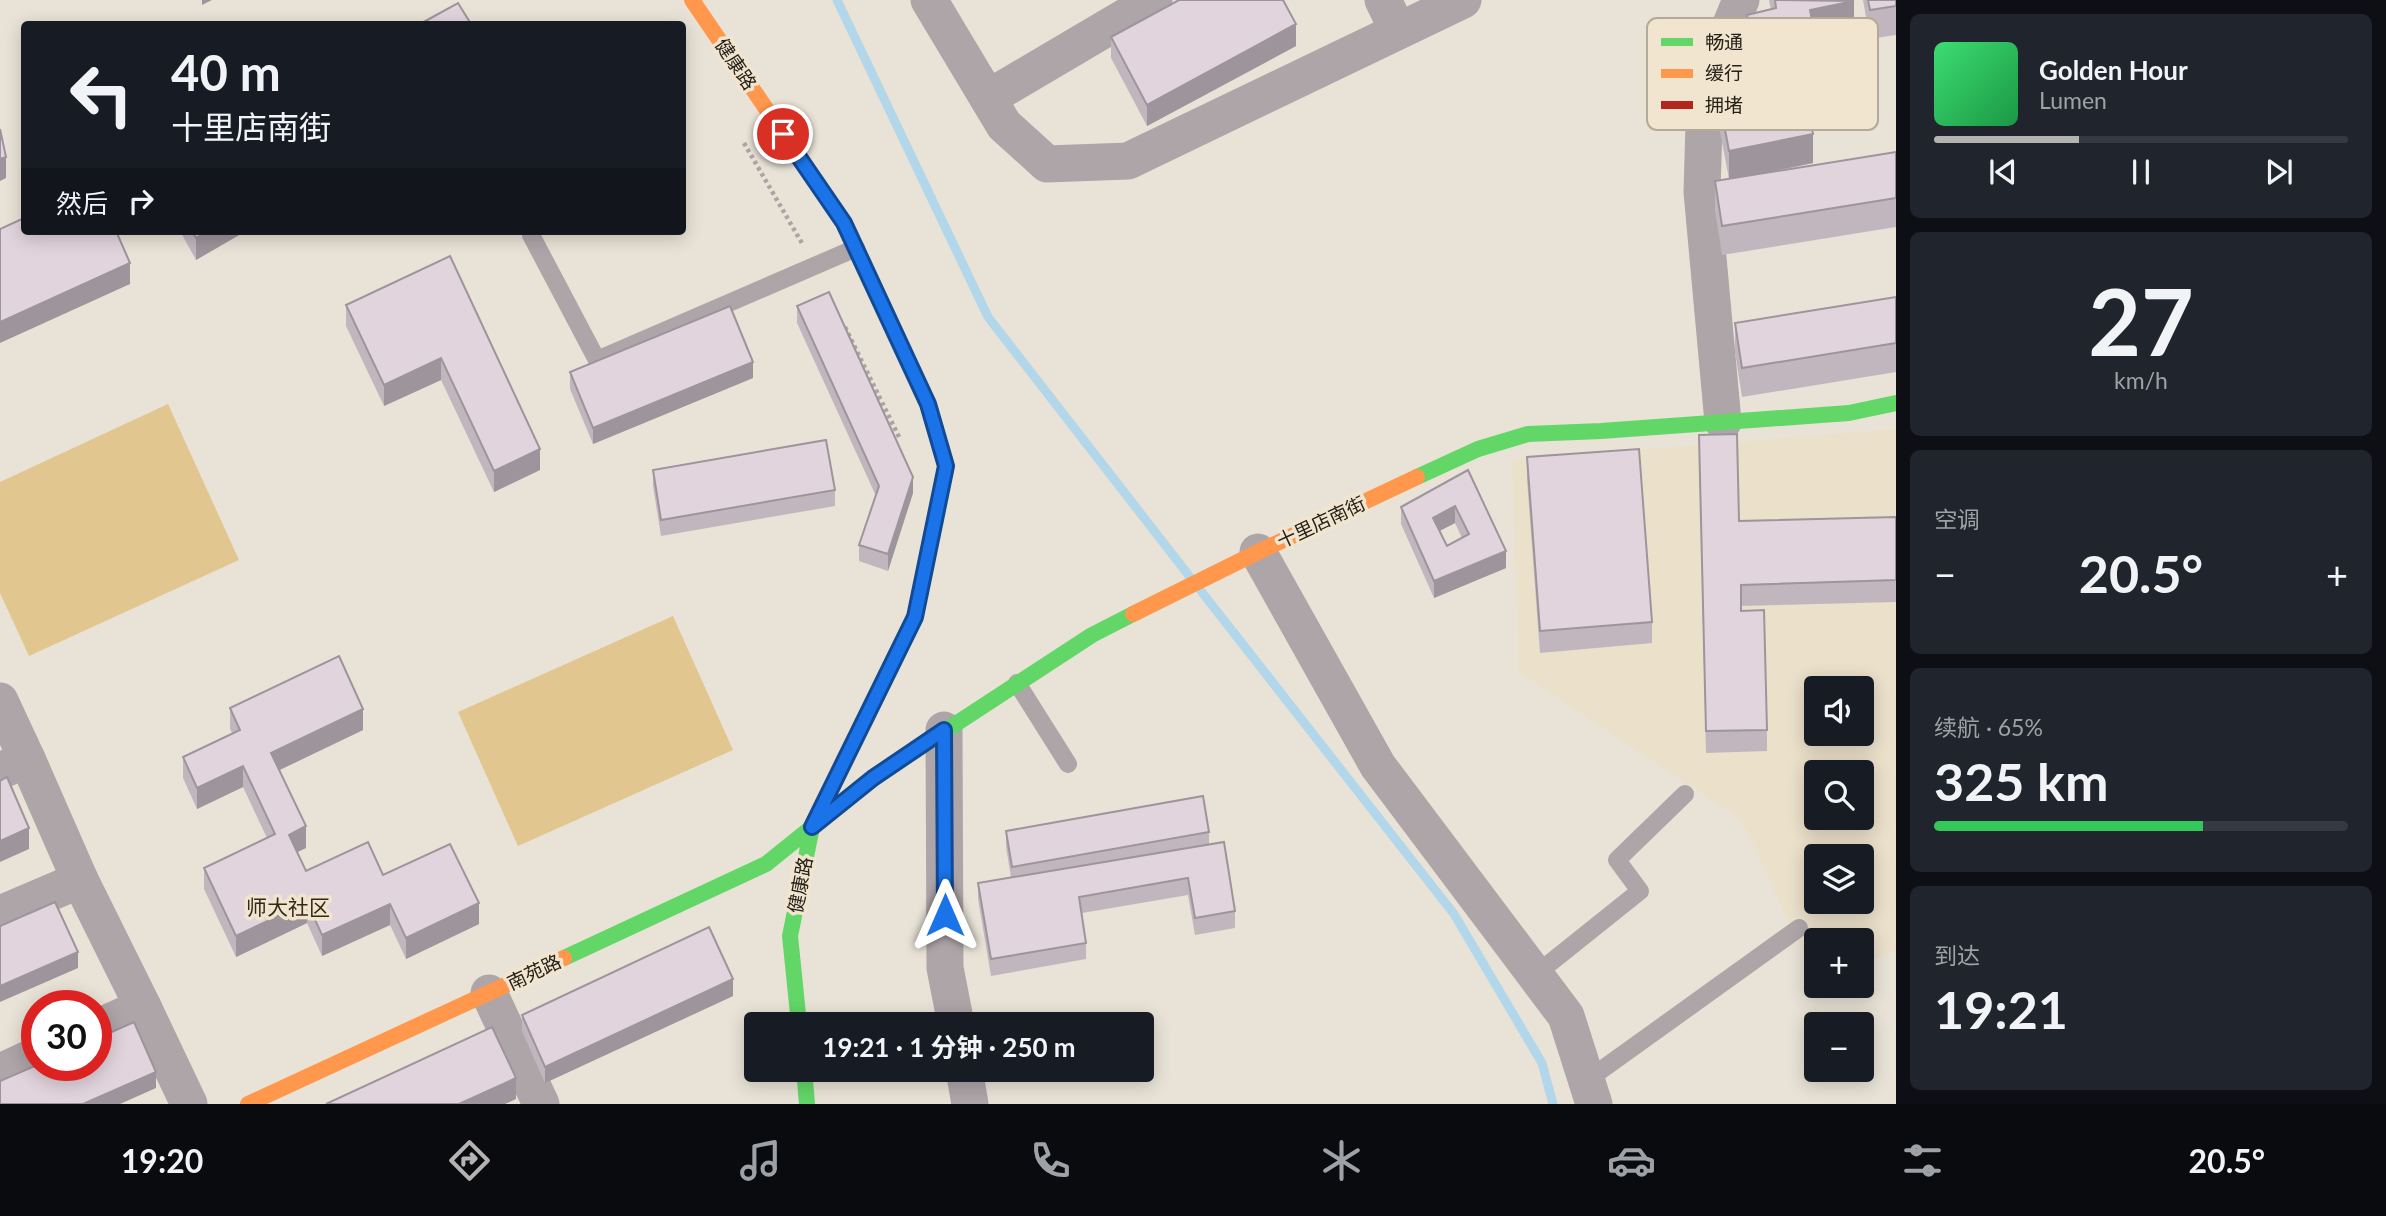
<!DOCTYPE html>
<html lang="zh">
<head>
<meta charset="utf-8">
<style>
  body { margin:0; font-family:Lato,"Noto Sans SC",sans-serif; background:#20242c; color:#f1f3f6; height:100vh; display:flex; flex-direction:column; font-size:26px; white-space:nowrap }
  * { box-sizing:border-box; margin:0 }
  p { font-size:23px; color:#9ea1a6 }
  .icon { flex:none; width:38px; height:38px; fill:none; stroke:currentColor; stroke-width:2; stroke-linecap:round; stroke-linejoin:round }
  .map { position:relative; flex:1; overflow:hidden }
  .panel { display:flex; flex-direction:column; gap:14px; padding:14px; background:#0d0f14; width:490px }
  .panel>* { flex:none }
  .guide { position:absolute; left:21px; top:21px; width:665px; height:214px; border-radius:7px; box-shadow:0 4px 18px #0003; background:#171b24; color:#f1f3f6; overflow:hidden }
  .controls { position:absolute; left:1804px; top:676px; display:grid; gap:14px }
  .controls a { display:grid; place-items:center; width:70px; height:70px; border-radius:7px; background:#171b24; box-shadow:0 4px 18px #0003; font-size:35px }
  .speed { position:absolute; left:21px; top:990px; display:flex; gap:14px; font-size:35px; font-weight:700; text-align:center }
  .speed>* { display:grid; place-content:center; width:91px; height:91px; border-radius:50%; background:#171b24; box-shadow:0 4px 18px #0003; line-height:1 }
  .speed .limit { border:10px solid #d22; background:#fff; color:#111 }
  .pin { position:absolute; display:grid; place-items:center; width:60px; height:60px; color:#fff; margin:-30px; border:4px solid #fff; border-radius:50%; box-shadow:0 2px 7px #0007 }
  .me { position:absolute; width:77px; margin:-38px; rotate:0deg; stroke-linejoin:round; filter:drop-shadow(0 0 5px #0008) }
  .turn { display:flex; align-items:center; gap:24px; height:147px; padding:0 35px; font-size:32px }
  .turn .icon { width:91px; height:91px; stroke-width:2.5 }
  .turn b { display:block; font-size:49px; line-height:60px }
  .then { display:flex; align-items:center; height:66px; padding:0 35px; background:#0003; gap:14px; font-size:26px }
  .big { font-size:52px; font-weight:700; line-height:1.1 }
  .panel .tile { flex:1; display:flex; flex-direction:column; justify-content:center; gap:10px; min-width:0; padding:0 24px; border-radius:10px; background:#20242c }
  .panel .dial { align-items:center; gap:0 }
  .dial b { font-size:91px; line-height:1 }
  .song { display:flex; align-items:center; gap:21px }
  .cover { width:84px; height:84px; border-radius:10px; background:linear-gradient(135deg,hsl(140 70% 55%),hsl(140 70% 35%)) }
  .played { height:7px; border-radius:4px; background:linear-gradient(90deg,#b4b3b1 35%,#363941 35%) }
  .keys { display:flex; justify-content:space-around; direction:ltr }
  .heat { display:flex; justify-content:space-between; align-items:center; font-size:38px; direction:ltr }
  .charge { height:10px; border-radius:5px; background:linear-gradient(90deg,#34c759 65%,#363941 0) }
  .trip { position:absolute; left:744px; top:1012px; width:410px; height:70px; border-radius:7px; background:#171b24; box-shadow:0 4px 18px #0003; font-weight:700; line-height:70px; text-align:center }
  .tabs { display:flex; height:112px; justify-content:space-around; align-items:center; background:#090b0e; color:#9ea1a6 }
  .tabs .icon { width:49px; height:49px }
  .tabs .on { color:#b4b3b1 }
  .tabs b { font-size:32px; color:#f1f3f6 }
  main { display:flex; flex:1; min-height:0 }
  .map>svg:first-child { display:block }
  .built { fill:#ebe0ca; fill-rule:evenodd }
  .green { fill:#e1c690 }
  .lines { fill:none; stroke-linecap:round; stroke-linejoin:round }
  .stream { stroke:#b2d6ea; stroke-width:9 }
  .path { stroke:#aba3a4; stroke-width:4.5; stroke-dasharray:3.5 3.5; stroke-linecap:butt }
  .lane { stroke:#aea5a9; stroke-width:18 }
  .street { stroke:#aea5a9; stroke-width:37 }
  .fast { stroke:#63d668; stroke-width:16 }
  .slow { stroke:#ff974d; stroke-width:16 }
  .jam { stroke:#b3261e; stroke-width:16 }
  .wall { fill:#c2b6be; fill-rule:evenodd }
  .shaded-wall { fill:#9e949b }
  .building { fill:#e2d4dd; stroke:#9e949b; stroke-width:2; fill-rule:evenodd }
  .route-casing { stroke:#114b97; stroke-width:18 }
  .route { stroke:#1a73e8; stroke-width:12 }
  .labels { text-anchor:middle; stroke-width:7; stroke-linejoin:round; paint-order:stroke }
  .street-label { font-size:19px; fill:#252119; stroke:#f1e5cf }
  .neighbourhood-label { font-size:21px; fill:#322917; stroke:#f1e5cf }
  .key { fill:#f1e5cf; stroke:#b4aa98; stroke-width:2 }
  .key-label { font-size:19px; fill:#252119 }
</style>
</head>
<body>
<main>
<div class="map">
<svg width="1896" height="1104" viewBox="0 0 1896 1104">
  <rect width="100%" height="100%" fill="#e9e3d7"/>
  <path class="built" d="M1896 429V950L1862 964V940H1816V980L1746 829 1737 817 1519 672 1512 460ZM1816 688H1862V733H1816ZM1816 772H1862V817H1816ZM1816 856H1862V901H1816Z"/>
  <g class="green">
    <polygon points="168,404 239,560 29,656 0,593 0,482"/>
    <polygon points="673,616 733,750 518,846 458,712"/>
  </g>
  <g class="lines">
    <g class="stream">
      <polyline points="837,0 988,317 1190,577"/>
      <polyline points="1201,591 1454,914 1542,1063 1553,1104"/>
    </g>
    <g class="path">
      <polyline points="744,143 803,245"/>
      <polyline points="845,327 900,439"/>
    </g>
    <g class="lane">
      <polyline points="531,235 597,360 856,248"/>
      <polyline points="1017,683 1068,764"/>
      <polyline points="1535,975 1640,891 1617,860 1685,794"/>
      <polyline points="1586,1081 1799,928"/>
    </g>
    <g class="street">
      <polyline points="929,0 1004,125 1047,164 1128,161 1463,0"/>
      <polyline points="1383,0 1398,31"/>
      <polyline points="988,98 1154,0"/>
      <polyline points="1723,422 1702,192 1704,124 1712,80 1724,41 1741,0"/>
      <polyline points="1258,552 1378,766 1566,1016 1594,1104"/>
      <polyline points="0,701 27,759 0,771"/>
      <polyline points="944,730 945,968 956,1024"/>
      <polyline points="80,880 143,1007 96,1028"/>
      <polyline points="0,914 80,880 27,759"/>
      <polyline points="489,993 541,1104"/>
      <polyline points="143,1007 189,1104"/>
      <polyline points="964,1069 970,1104"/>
      <polyline points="0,1072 37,1055"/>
    </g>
    <g class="fast">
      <polyline points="1417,477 1478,449 1528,434 1601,431 1849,413 1896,403"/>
      <polyline points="564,958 766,864 873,778 1092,635 1133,614"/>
      <polyline points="799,1024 790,936 812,827 915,617 928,552"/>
      <polyline points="804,1069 807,1104"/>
    </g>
    <g class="slow">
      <polyline points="692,0 844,223 891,325"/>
      <polyline points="1133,614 1258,552 1417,477"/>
      <polyline points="248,1104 564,958"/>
    </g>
    <polyline class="jam" points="891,325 928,404 946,466 928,552"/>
  </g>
  <g class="wall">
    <polygon points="1769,0 1854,0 1854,30 1815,38 1821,67 1821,96 1806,99 1813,163 1773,172 1896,152 1896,227 1722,255 1715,210 1715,181 1729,179 1717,116 1717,87 1754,79 1747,44 1747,15 1771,10"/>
    <polygon points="1863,0 1896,0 1896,35 1870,39"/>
    <polygon points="1111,37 1296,46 1147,126 1111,58"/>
    <polygon points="180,231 246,231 196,260"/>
    <polygon points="450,256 540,470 494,492 441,380 384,406 346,326 346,305"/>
    <polygon points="1896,297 1896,372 1742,397 1735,352 1735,323"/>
    <polygon points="797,306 913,493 888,571 859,561 859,545 876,496 797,323"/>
    <polygon points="570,372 753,378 593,444 570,389"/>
    <polygon points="1699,456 1739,521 1896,517 1896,602 1741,606 1767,730 1767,751 1706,753"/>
    <polygon points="1527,457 1652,622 1652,643 1540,653 1527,479"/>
    <polygon points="653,470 835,490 835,506 661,536 653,486"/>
    <path d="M1468 470 1506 568 1434 598 1401 524V507ZM1455 523 1462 538 1447 546 1440 531Z"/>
    <polygon points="230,708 363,730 280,770 306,848 297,852 306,871 383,875 479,924 406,959 390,925 322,956 307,923 236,957 204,889 204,868 267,838 243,787 197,809 183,778 183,757 232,733 230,729"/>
    <polygon points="1006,831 1209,832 1209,844 1235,911 1235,928 1195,935 1188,895 1082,913 1086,943 1086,959 991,976 978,899 978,883 1011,877 1006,847"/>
    <polygon points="733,996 545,1083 522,1031 522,1015"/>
  </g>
  <g class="shaded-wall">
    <polygon points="202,0 212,0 202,5"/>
    <polygon points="1854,1 1854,30 1810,39 1810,10"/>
    <polygon points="1296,24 1296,46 1147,126 1147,105"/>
    <polygon points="1813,134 1813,163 1729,180 1729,151"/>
    <polygon points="6,157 6,178 0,181 0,159"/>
    <polygon points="209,231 246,231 196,260 196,238"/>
    <polygon points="130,263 130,284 0,343 0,322"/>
    <polygon points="441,358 441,380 384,406 384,385"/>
    <polygon points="753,362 753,378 593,444 593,428"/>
    <polygon points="540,449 540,470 494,492 494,471"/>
    <polygon points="913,477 913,493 888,571 888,554"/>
    <polygon points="1455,506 1455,523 1433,534 1433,518"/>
    <polygon points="1506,551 1506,568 1434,598 1434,581"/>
    <polygon points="363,709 363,730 271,774 271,753"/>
    <polygon points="243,766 243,787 197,809 197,788"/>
    <polygon points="306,826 306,848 289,856 289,835"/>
    <polygon points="29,828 29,849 0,862 0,841"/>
    <polygon points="307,902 307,923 236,957 236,936"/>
    <polygon points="479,903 479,924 406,959 406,938"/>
    <polygon points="390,904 390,925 322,956 322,935"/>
    <polygon points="78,952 78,968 0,1002 0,986"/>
    <polygon points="733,979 733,996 545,1083 545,1067"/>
    <polygon points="156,1072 156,1088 120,1104 83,1104"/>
    <polygon points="516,1078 516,1099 505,1104 459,1104"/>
  </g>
  <g class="building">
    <polygon points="1179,0 1283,0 1296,24 1147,105 1111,37"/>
    <polygon points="1775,0 1854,1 1810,10 1821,67 1800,71 1813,134 1729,151 1717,87 1760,78 1747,15 1776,8"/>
    <polygon points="1868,0 1896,0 1896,6 1870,10"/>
    <polygon points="458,3 471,24 420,24"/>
    <polygon points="0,129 6,157 0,159"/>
    <polygon points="1896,152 1896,198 1722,226 1715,181"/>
    <polygon points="24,218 24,231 116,231 130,263 0,322 0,229"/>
    <polygon points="192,231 209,231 196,238"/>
    <polygon points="450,256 540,449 494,471 441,358 384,385 346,305"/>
    <polygon points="829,292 913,477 888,554 859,545 879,486 797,306"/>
    <polygon points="1896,297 1896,343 1742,368 1735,323"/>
    <polygon points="730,306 753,362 593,428 570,372"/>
    <polygon points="1737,434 1739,521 1896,517 1896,580 1741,585 1741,611 1764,610 1767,730 1706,731 1699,435"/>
    <polygon points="826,440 835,490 661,520 653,470"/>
    <polygon points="1639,449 1652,622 1540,631 1527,457"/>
    <path d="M1468 470 1506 551 1434 581 1401 507ZM1455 506 1469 534 1447 546 1433 518Z"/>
    <polygon points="339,656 363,709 271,753 306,826 289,835 306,871 368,842 383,875 450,844 479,903 406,938 390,904 322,935 307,902 236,936 204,868 275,834 243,766 197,788 183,757 240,730 230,708"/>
    <polygon points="7,777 29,828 0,841 0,781"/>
    <polygon points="1203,796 1209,832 1012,867 1006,831"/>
    <polygon points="1224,842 1235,911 1195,918 1188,878 1079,897 1086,943 991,959 978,883"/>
    <polygon points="55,902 78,952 0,986 0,926"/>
    <polygon points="709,927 733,979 545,1067 522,1015"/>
    <polygon points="134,1022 156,1072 83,1104 0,1104 0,1081 37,1065 37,1066 96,1066 96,1039"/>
    <polygon points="492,1027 516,1078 459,1104 326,1104"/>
  </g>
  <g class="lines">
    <g class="route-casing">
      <polyline id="route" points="783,134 844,223 928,404 946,466 915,617 812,827 873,778 944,730 945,915"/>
    </g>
    <use href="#route" class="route"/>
  </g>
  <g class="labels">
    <g class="street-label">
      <text transform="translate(736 64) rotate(56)" y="7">健康路</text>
      <text transform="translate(1321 522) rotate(-25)" y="7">十里店南街</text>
      <text transform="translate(800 885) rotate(-79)" y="7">健康路</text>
      <text transform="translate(534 972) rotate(-25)" y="7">南苑路</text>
    </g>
    <g class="neighbourhood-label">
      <text x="288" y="915">师大社区</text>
    </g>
  </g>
  <rect x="1647" y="18" width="231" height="112" rx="10" class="key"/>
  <rect x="1661" y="38" width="32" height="8" fill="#63d668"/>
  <rect x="1661" y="69" width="32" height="9" fill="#ff974d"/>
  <rect x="1661" y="101" width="32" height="8" fill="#b3261e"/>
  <g class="key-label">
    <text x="1705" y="49">畅通</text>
    <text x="1705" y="80">缓行</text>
    <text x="1705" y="112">拥堵</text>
  </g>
</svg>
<div class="controls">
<a><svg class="icon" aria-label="sound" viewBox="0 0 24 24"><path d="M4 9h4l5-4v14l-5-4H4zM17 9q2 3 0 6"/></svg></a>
<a><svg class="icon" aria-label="search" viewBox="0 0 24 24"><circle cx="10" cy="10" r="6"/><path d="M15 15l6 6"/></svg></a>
<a><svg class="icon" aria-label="layers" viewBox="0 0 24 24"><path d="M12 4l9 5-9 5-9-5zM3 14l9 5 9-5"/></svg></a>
<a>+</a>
<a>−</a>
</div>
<div class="speed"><div class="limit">30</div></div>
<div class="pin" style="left:783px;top:134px;background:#d93025"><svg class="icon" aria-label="arrive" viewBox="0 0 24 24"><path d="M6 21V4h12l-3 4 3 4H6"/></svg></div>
<svg class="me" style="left:945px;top:915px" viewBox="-20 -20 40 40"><path d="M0-17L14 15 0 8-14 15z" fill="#1a73e8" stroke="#fff" stroke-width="4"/></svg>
<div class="trip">19:21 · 1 分钟 · 250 m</div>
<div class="guide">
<div class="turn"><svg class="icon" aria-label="left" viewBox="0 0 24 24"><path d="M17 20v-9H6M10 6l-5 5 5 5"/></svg><div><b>40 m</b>十里店南街</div></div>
<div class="then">然后<svg class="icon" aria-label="right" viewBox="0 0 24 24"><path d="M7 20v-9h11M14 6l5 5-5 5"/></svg></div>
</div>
</div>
<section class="panel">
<div class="tile">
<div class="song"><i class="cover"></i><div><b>Golden Hour</b><p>Lumen</p></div></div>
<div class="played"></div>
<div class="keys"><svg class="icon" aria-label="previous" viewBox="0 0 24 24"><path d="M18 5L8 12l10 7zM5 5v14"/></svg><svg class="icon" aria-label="pause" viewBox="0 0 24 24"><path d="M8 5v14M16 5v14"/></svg><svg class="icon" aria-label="next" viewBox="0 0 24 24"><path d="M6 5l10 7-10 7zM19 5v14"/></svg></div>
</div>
<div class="tile dial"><b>27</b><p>km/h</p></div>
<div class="tile"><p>空调</p>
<div class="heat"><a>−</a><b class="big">20.5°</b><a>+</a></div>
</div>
<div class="tile"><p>续航 · 65%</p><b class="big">325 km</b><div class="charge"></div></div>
<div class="tile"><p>到达</p><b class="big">19:21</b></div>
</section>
</main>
<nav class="tabs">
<b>19:20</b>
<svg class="icon on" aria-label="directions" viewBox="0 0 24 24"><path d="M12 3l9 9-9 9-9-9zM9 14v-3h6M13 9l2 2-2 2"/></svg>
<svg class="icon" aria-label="music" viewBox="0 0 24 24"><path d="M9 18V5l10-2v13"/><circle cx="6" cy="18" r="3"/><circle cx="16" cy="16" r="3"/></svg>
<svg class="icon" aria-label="phone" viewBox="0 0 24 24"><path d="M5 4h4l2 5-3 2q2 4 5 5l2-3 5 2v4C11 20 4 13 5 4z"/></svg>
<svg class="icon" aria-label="climate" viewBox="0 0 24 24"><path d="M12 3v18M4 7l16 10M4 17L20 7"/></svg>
<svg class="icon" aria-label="car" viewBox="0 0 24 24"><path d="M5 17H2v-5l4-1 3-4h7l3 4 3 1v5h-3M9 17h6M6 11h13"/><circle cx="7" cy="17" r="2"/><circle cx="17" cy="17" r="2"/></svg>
<svg class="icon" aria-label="filters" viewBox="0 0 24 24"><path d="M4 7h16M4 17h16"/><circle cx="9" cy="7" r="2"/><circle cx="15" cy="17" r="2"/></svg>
<b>20.5°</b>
</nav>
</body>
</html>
